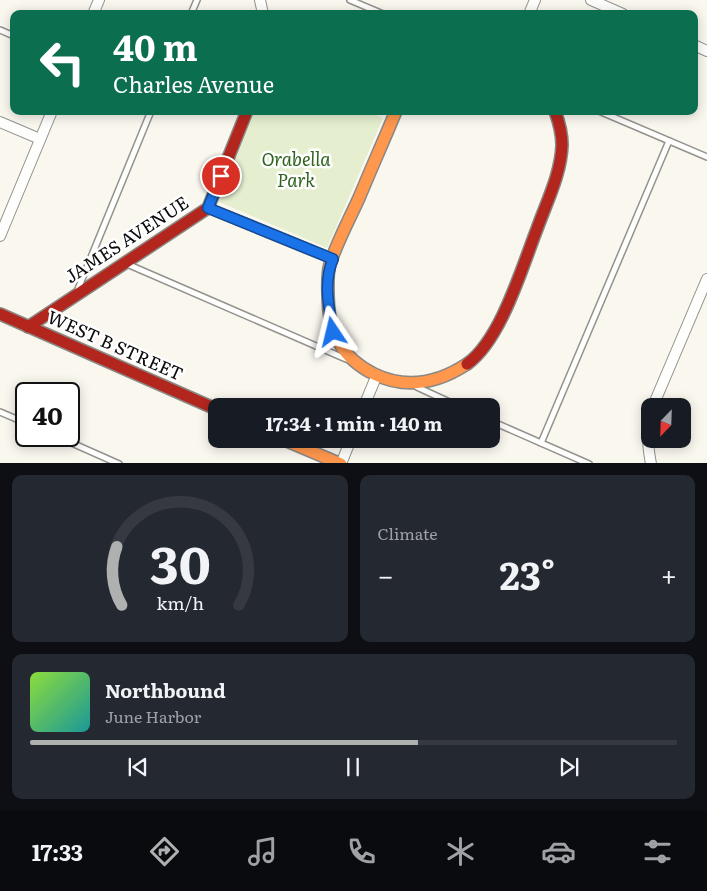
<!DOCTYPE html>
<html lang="en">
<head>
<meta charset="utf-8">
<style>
  body { margin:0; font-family:Literata,serif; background:#242831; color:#f1f3f6; height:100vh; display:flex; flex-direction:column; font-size:19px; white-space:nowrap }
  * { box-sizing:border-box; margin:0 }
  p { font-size:16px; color:#9ea1a6 }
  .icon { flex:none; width:28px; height:28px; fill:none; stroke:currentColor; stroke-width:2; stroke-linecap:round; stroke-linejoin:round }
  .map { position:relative; height:463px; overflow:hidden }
  .side { display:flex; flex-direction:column; gap:12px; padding:12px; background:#0d0f14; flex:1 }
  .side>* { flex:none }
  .banner { position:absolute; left:10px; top:10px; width:688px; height:105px; border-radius:10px; box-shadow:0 2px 12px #0003; background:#0b6e4f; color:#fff; overflow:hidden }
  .needle { width:32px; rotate:203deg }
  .tools { position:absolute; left:641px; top:398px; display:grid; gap:10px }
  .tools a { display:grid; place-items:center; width:50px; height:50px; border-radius:10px; background:#171b24; box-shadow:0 2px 12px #0003; font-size:25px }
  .speed { position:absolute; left:15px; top:382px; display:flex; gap:10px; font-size:25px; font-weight:700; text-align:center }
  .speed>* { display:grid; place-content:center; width:65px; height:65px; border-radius:50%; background:#171b24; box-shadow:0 2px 12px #0003; line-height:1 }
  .speed .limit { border:2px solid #111; border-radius:8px; background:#fff; color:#111 }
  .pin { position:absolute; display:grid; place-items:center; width:42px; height:42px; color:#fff; margin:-21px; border:2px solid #fff; border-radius:50%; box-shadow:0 1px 5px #0007 }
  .me { position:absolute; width:55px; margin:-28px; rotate:350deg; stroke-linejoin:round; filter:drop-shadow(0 0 4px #0008) }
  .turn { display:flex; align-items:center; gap:18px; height:105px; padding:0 20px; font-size:22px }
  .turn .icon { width:65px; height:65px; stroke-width:2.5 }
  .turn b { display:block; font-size:35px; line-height:42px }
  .big { font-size:38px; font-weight:700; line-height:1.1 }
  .side .card { flex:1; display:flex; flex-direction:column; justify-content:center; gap:8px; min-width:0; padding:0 18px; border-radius:10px; background:#242831 }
  .side .dial { align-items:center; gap:0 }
  .dial svg { height:130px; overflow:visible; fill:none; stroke:#363941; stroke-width:7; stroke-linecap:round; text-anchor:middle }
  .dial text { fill:#f1f3f6; stroke:none }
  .song { display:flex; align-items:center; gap:15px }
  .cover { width:60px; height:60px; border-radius:8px; background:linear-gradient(135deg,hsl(90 70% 55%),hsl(180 70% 35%)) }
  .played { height:5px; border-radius:2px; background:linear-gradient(90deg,#afb0b0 60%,#363941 60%) }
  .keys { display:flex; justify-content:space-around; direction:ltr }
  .heat { display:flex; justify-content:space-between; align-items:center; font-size:28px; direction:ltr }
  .side .tiles { flex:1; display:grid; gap:12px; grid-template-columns:1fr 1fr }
  .card:last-child { grid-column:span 2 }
  .trip { position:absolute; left:208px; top:398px; width:292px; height:50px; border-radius:10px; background:#171b24; box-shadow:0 2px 12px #0003; font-weight:700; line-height:50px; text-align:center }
  .tabs { display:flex; height:80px; justify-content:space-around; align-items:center; background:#090b0e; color:#9ea1a6 }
  .tabs .icon { width:35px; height:35px }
  .tabs .on { color:#afb0b0 }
  .tabs b { font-size:22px; color:#f1f3f6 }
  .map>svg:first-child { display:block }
  .green { fill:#e5efcf }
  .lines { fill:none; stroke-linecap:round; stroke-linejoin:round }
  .lane-casing { stroke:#93928e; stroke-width:8 }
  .street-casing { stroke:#93928e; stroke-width:12 }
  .slow-casing { stroke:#8a8885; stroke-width:14 }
  .jam-casing { stroke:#8a8885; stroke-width:14 }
  .lane { stroke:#fefefd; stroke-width:5 }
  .street { stroke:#fefefd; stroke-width:10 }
  .slow { stroke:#ff974d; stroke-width:11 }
  .jam { stroke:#b3261e; stroke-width:11 }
  .route-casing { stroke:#114b97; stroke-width:12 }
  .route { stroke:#1a73e8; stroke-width:9 }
  .labels { text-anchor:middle; stroke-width:5; stroke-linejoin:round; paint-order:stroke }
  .park-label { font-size:18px; font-style:italic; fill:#2f621d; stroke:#fff }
  .street-label { font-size:18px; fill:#0c0c0c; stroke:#fff }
</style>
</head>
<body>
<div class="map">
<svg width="707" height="464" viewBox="0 0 707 464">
  <rect width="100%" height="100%" fill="#faf7ef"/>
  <polygon class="green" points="255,111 367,111 383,118 327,248 217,201"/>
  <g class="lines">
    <g class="lane-casing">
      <g id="lane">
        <polyline points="350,0 383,14"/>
        <polyline points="191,14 197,0"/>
        <polyline points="0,30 14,36"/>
        <polyline points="599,111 707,157"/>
        <polyline points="127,264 346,359"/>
        <polyline points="78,289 151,111"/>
        <polyline points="417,387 458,406"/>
        <polyline points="0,412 26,423"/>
        <polyline points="491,421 589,464"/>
        <polyline points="56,436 119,464"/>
        <polyline points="541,443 669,141"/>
      </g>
    </g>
    <g class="street-casing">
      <g id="street">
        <polyline points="260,0 263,14"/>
        <polyline points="591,0 623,14"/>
        <polyline points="93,14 99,0"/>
        <polyline points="529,14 535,0"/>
        <polyline points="694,45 707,51"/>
        <polyline points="0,122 40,139"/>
        <polyline points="208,208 333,259"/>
        <polyline points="0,236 52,111"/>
        <polyline points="364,406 376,377"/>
        <polyline points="653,406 707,279"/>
        <path d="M650 417C646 432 648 448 651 464"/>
        <polyline points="341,464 351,439"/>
      </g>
    </g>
    <g class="slow-casing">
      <g id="slow">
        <path d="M396 111C384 140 371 169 359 198 349 220 337 242 330 264 327 274 328 285 328 295 328 331 341 358 374 374 407 390 438 383 467 364"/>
        <polyline points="282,439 341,464"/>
      </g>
    </g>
    <g class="jam-casing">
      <g id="jam">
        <polyline points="0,314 216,409"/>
        <polyline points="28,327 208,208 247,111"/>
        <path d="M467 364C501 340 522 267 537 229 547 201 561 174 562 145 562 133 559 122 555 111"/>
      </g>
    </g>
    <use href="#lane" class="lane"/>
    <use href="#street" class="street"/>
    <use href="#slow" class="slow"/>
    <use href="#jam" class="jam"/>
  </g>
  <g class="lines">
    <g class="route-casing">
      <path id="route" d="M221 176 208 208 333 259C323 282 329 308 333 332"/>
    </g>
    <use href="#route" class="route"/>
  </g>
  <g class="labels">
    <g class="park-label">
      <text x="296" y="166">Orabella<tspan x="296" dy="21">Park</tspan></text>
    </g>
    <g class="street-label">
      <text transform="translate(127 240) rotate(-33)" y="6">JAMES AVENUE</text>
      <text transform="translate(115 346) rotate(24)" y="6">WEST B STREET</text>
    </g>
  </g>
</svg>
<div class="tools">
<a><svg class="needle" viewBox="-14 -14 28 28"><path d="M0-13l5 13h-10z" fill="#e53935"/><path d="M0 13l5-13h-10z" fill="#9ea1a6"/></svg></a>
</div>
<div class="speed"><div class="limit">40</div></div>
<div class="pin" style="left:221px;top:176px;background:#d93025"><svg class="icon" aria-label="arrive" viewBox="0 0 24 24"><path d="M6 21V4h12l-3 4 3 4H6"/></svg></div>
<svg class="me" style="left:333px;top:332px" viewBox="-20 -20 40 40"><path d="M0-17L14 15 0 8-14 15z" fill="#1a73e8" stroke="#fff" stroke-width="4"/></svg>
<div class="trip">17:34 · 1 min · 140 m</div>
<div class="banner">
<div class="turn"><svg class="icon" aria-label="left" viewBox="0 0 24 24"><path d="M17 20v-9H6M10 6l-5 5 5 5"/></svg><div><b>40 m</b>Charles Avenue</div></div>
</div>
</div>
<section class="side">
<div class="tiles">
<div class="card dial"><svg viewBox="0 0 100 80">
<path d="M14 69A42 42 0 1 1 86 69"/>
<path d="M14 69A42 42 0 0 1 11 33" stroke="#afb0b0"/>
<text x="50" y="56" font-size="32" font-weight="700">30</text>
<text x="50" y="72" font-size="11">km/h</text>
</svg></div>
<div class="card"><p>Climate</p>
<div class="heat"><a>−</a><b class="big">23°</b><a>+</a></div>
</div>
<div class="card">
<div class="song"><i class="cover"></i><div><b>Northbound</b><p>June Harbor</p></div></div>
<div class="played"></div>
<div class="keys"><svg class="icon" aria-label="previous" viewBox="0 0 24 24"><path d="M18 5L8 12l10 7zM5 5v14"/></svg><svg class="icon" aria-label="pause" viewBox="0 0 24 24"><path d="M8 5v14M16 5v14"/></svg><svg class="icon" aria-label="next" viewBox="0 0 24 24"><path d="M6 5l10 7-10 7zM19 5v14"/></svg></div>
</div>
</div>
</section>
<nav class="tabs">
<b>17:33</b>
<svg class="icon on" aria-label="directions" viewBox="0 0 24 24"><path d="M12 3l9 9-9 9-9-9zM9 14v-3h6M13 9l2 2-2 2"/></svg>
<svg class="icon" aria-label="music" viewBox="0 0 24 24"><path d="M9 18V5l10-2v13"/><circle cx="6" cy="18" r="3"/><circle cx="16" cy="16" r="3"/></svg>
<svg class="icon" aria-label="phone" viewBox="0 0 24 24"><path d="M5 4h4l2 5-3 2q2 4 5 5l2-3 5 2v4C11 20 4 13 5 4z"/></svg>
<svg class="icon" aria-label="climate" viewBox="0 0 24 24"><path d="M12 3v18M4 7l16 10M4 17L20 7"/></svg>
<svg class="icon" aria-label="car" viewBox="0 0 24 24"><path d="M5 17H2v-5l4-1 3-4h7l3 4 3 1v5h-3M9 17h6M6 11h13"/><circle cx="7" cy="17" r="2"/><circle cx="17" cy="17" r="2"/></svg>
<svg class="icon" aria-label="filters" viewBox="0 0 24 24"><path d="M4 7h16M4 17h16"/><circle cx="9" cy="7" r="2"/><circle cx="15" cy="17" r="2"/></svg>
</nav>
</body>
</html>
